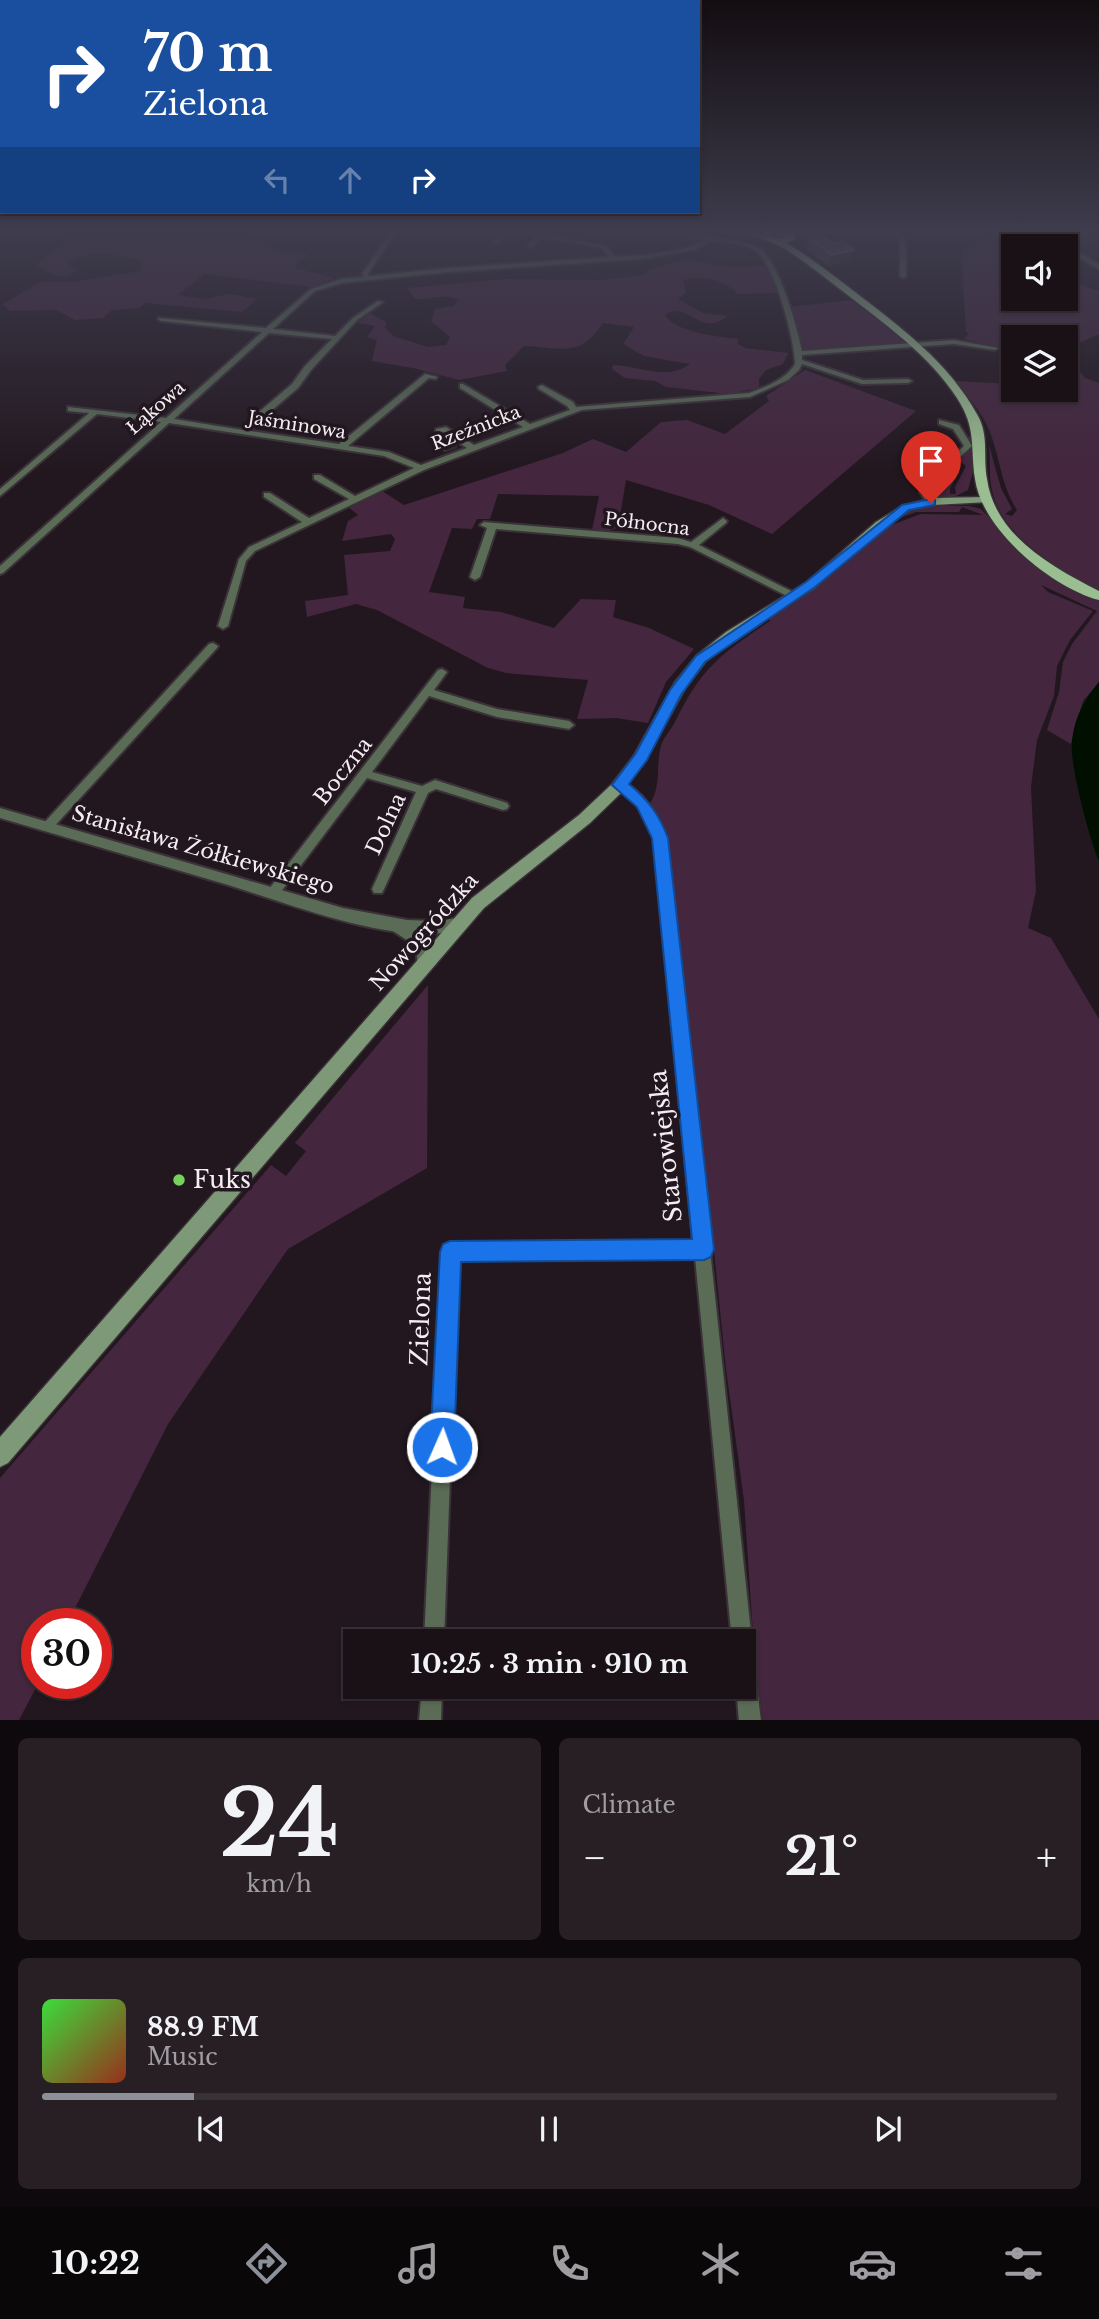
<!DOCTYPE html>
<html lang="en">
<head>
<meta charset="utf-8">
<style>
  body { margin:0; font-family:"Libre Baskerville",serif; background:#271f24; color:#f1f3f6; height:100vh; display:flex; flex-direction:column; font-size:26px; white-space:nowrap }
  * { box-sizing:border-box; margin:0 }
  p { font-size:23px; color:#9f9da1 }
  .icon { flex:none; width:38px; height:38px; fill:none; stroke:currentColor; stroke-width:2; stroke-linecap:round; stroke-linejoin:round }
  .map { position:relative; height:1720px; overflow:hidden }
  .drawer { display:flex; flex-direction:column; gap:18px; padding:18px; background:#0e090d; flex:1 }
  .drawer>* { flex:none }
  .hud { position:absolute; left:0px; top:0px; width:700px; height:214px; box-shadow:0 2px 5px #0004,0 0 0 2px #383136; background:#1a4fa0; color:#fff; overflow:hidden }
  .buttons { position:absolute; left:1001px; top:234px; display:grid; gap:14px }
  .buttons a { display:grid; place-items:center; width:77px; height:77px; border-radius:0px; background:#1a1117; box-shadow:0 2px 5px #0004,0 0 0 2px #383136; font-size:35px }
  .speed { position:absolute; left:21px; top:1608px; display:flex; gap:14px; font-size:35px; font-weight:700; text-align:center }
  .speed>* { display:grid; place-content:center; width:91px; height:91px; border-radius:50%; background:#1a1117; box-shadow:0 2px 5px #0004,0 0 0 2px #383136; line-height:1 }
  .speed .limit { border:10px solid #d22; background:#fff; color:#111 }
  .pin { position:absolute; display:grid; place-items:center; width:60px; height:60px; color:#fff; margin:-72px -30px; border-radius:50% 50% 50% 0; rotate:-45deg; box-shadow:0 0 7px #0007 }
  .pin .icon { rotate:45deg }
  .me { position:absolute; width:77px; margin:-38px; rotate:2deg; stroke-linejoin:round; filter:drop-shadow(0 0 5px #0008) }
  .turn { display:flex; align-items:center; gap:24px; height:147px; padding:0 28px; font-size:32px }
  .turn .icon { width:91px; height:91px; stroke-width:2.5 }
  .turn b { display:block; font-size:49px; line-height:60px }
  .lanes { display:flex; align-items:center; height:66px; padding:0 28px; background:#0003; justify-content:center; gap:35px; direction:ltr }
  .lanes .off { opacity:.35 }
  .big { font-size:52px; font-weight:700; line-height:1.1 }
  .drawer .card { flex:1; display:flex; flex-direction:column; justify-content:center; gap:10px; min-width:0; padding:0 24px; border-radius:10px; background:#271f24 }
  .drawer .dial { align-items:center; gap:0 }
  .dial b { font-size:91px; line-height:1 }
  .song { display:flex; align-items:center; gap:21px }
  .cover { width:84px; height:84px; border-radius:10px; background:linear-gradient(135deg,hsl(120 70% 55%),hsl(10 70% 35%)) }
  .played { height:7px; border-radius:4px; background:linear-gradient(90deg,#8c9099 15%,#383136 15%) }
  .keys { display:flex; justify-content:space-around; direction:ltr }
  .heat { display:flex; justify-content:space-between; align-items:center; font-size:38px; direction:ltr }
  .drawer .tiles { flex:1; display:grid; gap:18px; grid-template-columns:1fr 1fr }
  .card:last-child { grid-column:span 2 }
  .trip { position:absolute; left:343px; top:1629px; width:413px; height:70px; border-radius:0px; background:#1a1117; box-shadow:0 2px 5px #0004,0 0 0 2px #383136; font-weight:700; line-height:70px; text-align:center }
  .menu { display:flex; height:112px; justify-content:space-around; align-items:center; background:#0a0709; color:#9f9da1 }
  .menu .icon { width:49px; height:49px }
  .menu .on { color:#8c9099 }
  .menu b { font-size:32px; color:#f1f3f6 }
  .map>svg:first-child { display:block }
  .green { fill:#44263e }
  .water { fill:#000f00 }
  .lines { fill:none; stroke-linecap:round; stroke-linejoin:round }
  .minor-casing { stroke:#3b3138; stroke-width:4 }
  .tertiary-casing { stroke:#3b3138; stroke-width:4 }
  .secondary-casing { stroke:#3b3138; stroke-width:3 }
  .primary-casing { stroke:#3b3138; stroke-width:3 }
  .minor { fill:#5a6b56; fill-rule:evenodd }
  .tertiary { fill:#5a6b56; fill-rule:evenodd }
  .secondary { fill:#7e9977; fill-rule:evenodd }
  .primary { fill:#9abd91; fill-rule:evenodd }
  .wall { fill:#4a3e47 }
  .shaded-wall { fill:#32272f }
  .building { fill:#5c5159; stroke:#746971; stroke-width:2 }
  .route { fill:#1a73e8; stroke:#114b97; stroke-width:2 }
  .poi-dot { fill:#75d25b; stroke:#22171f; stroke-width:2.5 }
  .labels { text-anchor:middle; stroke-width:7; stroke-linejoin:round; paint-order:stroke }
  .far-street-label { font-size:18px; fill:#f5edf2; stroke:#22171f }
  .street-label { font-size:21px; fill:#f5edf2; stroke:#22171f }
  .near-street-label { font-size:24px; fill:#f5edf2; stroke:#22171f }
  .near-poi-label { font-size:24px; fill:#f5edf2; stroke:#22171f; text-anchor:start }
</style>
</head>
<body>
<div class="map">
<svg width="1099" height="1721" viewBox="0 0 1099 1721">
  <rect width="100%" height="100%" fill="#22171f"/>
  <g class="green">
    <path d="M77 231H254L247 240 281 251 309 254 293 267 334 278 312 287 204 274 178 295 205 299 230 294 257 299 242 312 145 303 139 308 112 310 103 318 75 320 56 310 10 311 3 304 40 282H74L141 271V261C114 255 91 246 67 264L77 270 68 276H57L36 265Z"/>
    <path d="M992 231H1015L1022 236 1029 237 1023 238 1033 244 1013 247V299H1066V280L1099 291V334L1079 343 1068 357 1085 378 1099 383V591C1062 572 1004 538 993 494 988 478 991 461 989 445L1001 488 1012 509 1005 514 1012 516 1017 510C1001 485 1000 458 990 432 982 412 968 397 955 381L1013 384V390H1066V338H1013V360L996 346 964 339 969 333 966 332 961 248 971 250Z"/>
    <polygon points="1040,231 1095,231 1096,237 1093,240 1097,242 1085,241 1084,246 1072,248 1080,246 1072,243 1065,244"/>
    <path d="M688 258C707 268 747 268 768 265L780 293 738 294C724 279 703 275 683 280L686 293 678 299 703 313 727 316C700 339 687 299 665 315 674 332 720 337 738 339V344L745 348 788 353 783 364 766 370 759 379V388L728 394 666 387 655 381 625 378 612 369 613 365C640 366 666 381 690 364L644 356 623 344 634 327 603 323C580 358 563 348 524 346L505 365 507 371 459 380 413 368 372 361 377 340 367 337 375 326 358 323 370 313 386 322 385 328 393 336 428 347 446 345 450 337 431 321 435 309 454 306 458 300C444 293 430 300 415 299L407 288 505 279 603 280 643 275 649 270Z"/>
    <polygon points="852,300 909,344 802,352 790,307"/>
    <polygon points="805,370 916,411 772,534 709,505 626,480 618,528 607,531 592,530 599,496 498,494 490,519 477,519 472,529 452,528 429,592 465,597 463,608 501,612 554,628 581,599 616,600 613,617 649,628 694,649 666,682 648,723 616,718 577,719 588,680 506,673 488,668 377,610 356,604 307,617 305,601 348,595 344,555 390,551 395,539 391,534 342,541 348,521 358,515 348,507 382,491 404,505 563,453 593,439 626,452 661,422 687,420 725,434 769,401 766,396"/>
    <polygon points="971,435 976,461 968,490 954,497 931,497 927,490 929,486 956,461 961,466 950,489 950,494 956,494 955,487 966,466 958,460 970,447 967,439"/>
    <path d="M925 506H969L981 509 1022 553 1099 602V682L1083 701 1071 744 1047 730 1059 692 1063 662 1072 644 1097 611 1041 585 1048 592 1093 611 1070 640 1057 666 1054 696 1037 740 1031 787 1036 891 1028 928 1051 938 1099 1019V1720H763L754 1649 744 1500 726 1369 714 1251 676 1047 654 823 646 808C663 791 655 766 661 746 663 738 671 730 675 722 702 667 720 655 770 621L769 617 817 585 886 527 921 514 983 515 962 507 959 512H916L896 519 912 509Z"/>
    <polygon points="428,985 427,1168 288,1249 168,1424 67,1624 37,1624 38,1684 19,1720 0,1720 0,1478 271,1165 286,1176 306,1151 295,1143"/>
  </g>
  <path class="water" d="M1099 682V861C1089 838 1069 763 1072 740 1075 716 1084 700 1099 682Z"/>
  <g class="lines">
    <g class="minor-casing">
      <g id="minor">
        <path d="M391 231H397L368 274 369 276 449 268 609 257 602 248 542 237 532 247H528V245L537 236 517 231 540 233 543 231 545 234 606 246 615 257C642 255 681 254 704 240L664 233 661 231C678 231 752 241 762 250 780 267 797 326 802 351L954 340 998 348 995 350 954 344 802 355V360L863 380 908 379 912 381 908 383 862 384 802 364 799 370 788 380 750 397 582 410 424 470 255 551 246 561 228 626 223 629 218 626 239 559 249 547 302 522 264 497V493H270L309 518 349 499 314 479V475H320L355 496 414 468 384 456 169 423 3 573 0 574V566L161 422 97 414 0 496V489L89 413 68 411V407L166 418 262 332 161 321 158 319 159 318 266 328 311 289 341 279 363 277 362 274ZM710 241C725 243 745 242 757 252 776 268 795 342 795 364 786 379 766 387 749 393L576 407 573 402 542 385 538 387 539 389 567 406 570 410 530 424 463 384H460V388L523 427 474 445 446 427 436 429V433L443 432 467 448 421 465 389 452 348 446 429 378 436 379 437 377 425 374 339 444 250 431 258 422 298 388 311 370 357 320 383 302 378 301 353 318 335 336 273 329 315 291 342 283 449 272 642 259 697 249ZM269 333 332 339 305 366 292 384 252 418 243 430 174 419Z"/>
        <polygon points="506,231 512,231 497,244 493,244 493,242"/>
        <polygon points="896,231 902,231 906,241 906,276 903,278 900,276 900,241"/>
        <path d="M1032 231C1045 230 1086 257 1099 264V269L1066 250V247H1058Z"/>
        <polygon points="1095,231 1099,231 1099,236 1097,235"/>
        <polygon points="939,420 959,425 972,446 928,486 928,492 935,503 931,506 928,505 920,492 920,485 964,446 953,429 939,424"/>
        <polygon points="723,518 727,521 726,523 699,545 797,594 797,598 791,598 690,547 678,544 496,529 480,577 475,580 470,577 487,528 480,525 484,522 678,538 691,542"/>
        <polygon points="213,643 218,646 217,648 51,830 43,830 41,827 43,824 209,644"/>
        <polygon points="442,669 447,672 434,690 497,709 569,721 574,725 569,729 497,717 429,696 372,772 422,786 435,780 507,803 509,806 507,809 503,810 436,789 428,793 384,889 382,893 374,893 372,889 416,792 367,778 277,897 269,897 267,893 269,889 438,670"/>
        <path d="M620 781C644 790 657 815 666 838L752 1642 749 1649 744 1651V1642H732L695 1257 458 1260 444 1642H424L442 1252 444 1246 450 1244 693 1241 654 838C649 824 643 812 633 801 627 795 620 791 614 785L616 782Z"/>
        <polygon points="395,920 427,939 430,965 428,969 423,971 418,969 416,946 390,929 389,925 390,921"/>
        <polygon points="744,1653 751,1656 754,1663 761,1721 739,1721 736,1687 744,1687"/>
        <polygon points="422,1687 442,1687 441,1721 419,1721"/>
      </g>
    </g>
    <g class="tertiary-casing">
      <path id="tertiary" d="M0 808 343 908 407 920 435 921 459 918 464 920 466 924 464 928C402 950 288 903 225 884 150 862 75 840 0 818Z"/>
    </g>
    <g class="secondary-casing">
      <g id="secondary">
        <polygon points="727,231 740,231 769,237 765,239"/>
        <polygon points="785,231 869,231 865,233 788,235"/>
        <polygon points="985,497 990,500 989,502 933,505 910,510 884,527 815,588 735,638 706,661 686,687 643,764 622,792 590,823 484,908 8,1463 0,1467 0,1437 472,898 579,815 612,784 633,757 675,682 697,655 726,632 807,582 876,522 902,506 933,498"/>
      </g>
    </g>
    <g class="primary-casing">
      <path id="primary" d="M766 231H788L795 235V239L786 243C809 256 830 273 851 289 899 326 949 362 978 416 989 436 983 457 987 479 995 536 1052 567 1099 591V600C1051 587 982 530 975 479 970 446 977 429 957 398 929 355 885 324 845 293 825 278 806 262 785 249 777 244 769 242 761 238ZM771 234 787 237 778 239 769 236Z"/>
    </g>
    <use href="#minor" class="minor"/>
    <use href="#tertiary" class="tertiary"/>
    <use href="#secondary" class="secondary"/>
    <use href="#primary" class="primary"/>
  </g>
  <g class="wall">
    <polygon points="809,238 834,243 854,250 852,261 829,266 806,249"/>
    <polygon points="432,435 456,439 457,448 445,452 432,443"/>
  </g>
  <g class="shaded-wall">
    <polygon points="854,250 852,261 829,266 832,255"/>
    <polygon points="456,439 457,448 445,452 445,443"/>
  </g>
  <g class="building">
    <polygon points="822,236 834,243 843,241 854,250 832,255 809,238"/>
    <polygon points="443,430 456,439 445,443 432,435"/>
  </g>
  <linearGradient id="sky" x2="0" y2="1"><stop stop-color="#130d11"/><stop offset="0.49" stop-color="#3e3c4d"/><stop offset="1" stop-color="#3e3c4d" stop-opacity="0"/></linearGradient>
  <rect width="1099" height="471" fill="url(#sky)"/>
  <path class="route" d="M931 499 935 500V505L909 510 815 587 705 662 681 695 647 760 629 784C648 800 659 814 668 838L714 1249 711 1257 704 1260 461 1262 454 1447 450 1455 442 1458 434 1455 430 1447 440 1252 443 1244 450 1241 692 1239 652 838 637 807 612 785 636 753 670 690 696 656 806 582 902 505Z"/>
  <circle class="poi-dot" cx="179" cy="1180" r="7"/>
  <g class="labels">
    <g class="far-street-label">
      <text transform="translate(156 408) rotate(-41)" y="6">Łąkowa</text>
      <text transform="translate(297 425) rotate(9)" y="6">Jaśminowa</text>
      <text transform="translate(476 428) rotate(-21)" y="6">Rzeźnicka</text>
      <text transform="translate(647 524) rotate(7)" y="6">Północna</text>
    </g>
    <g class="street-label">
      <text transform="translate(343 771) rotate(-52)" y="7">Boczna</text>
      <text transform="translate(386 824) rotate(-65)" y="7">Dolna</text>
      <text transform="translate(203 850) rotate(16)" y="7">Stanisława Żółkiewskiego</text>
      <text transform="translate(424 932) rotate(-48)" y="7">Nowogródzka</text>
    </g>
    <g class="near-street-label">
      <text transform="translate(666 1146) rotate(-96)" y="8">Starowiejska</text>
      <text transform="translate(421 1319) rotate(-88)" y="8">Zielona</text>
    </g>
    <g class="near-poi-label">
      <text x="193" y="1188">Fuks</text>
    </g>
  </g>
</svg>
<div class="buttons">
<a><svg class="icon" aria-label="sound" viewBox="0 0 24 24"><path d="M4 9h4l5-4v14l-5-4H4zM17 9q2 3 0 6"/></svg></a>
<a><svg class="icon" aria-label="layers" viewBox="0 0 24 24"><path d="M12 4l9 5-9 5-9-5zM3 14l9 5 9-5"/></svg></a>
</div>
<div class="speed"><div class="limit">30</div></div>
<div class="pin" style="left:931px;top:503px;background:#d93025"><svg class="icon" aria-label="arrive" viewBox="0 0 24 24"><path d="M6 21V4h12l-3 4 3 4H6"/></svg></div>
<svg class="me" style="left:442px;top:1447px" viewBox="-20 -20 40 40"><circle r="17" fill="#1a73e8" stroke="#fff" stroke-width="3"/><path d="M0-11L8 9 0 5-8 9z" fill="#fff"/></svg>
<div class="trip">10:25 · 3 min · 910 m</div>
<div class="hud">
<div class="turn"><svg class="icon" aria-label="right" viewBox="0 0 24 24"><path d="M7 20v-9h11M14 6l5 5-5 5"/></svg><div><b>70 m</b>Zielona</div></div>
<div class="lanes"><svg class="icon off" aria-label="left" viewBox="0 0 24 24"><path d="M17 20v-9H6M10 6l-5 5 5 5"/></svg><svg class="icon off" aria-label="ahead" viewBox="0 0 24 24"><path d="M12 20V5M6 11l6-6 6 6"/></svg><svg class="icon" aria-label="right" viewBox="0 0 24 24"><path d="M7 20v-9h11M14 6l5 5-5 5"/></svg></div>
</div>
</div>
<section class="drawer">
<div class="tiles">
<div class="card dial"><b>24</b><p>km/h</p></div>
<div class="card"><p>Climate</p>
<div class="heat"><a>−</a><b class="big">21°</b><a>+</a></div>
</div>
<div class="card">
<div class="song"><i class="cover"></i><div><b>88.9 FM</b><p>Music</p></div></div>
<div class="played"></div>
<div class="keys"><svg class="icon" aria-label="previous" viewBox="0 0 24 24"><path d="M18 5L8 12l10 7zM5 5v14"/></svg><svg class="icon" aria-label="pause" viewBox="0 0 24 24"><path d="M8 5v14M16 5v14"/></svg><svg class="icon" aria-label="next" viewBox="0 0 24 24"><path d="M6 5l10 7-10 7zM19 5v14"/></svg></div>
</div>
</div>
</section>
<nav class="menu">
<b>10:22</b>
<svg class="icon on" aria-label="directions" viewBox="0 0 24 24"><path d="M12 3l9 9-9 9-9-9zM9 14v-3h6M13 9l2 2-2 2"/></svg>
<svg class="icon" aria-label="music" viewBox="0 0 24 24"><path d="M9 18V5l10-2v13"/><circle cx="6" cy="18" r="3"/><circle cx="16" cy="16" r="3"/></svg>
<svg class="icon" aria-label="phone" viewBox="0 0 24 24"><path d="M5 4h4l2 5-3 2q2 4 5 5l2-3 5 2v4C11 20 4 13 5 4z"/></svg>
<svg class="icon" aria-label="climate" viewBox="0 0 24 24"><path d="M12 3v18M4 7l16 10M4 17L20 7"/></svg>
<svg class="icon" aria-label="car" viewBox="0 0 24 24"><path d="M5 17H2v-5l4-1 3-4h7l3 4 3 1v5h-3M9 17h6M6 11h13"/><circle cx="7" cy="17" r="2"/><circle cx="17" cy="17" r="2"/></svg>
<svg class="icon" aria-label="filters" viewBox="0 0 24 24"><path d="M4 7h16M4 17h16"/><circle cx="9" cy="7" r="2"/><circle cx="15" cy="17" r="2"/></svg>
</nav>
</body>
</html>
